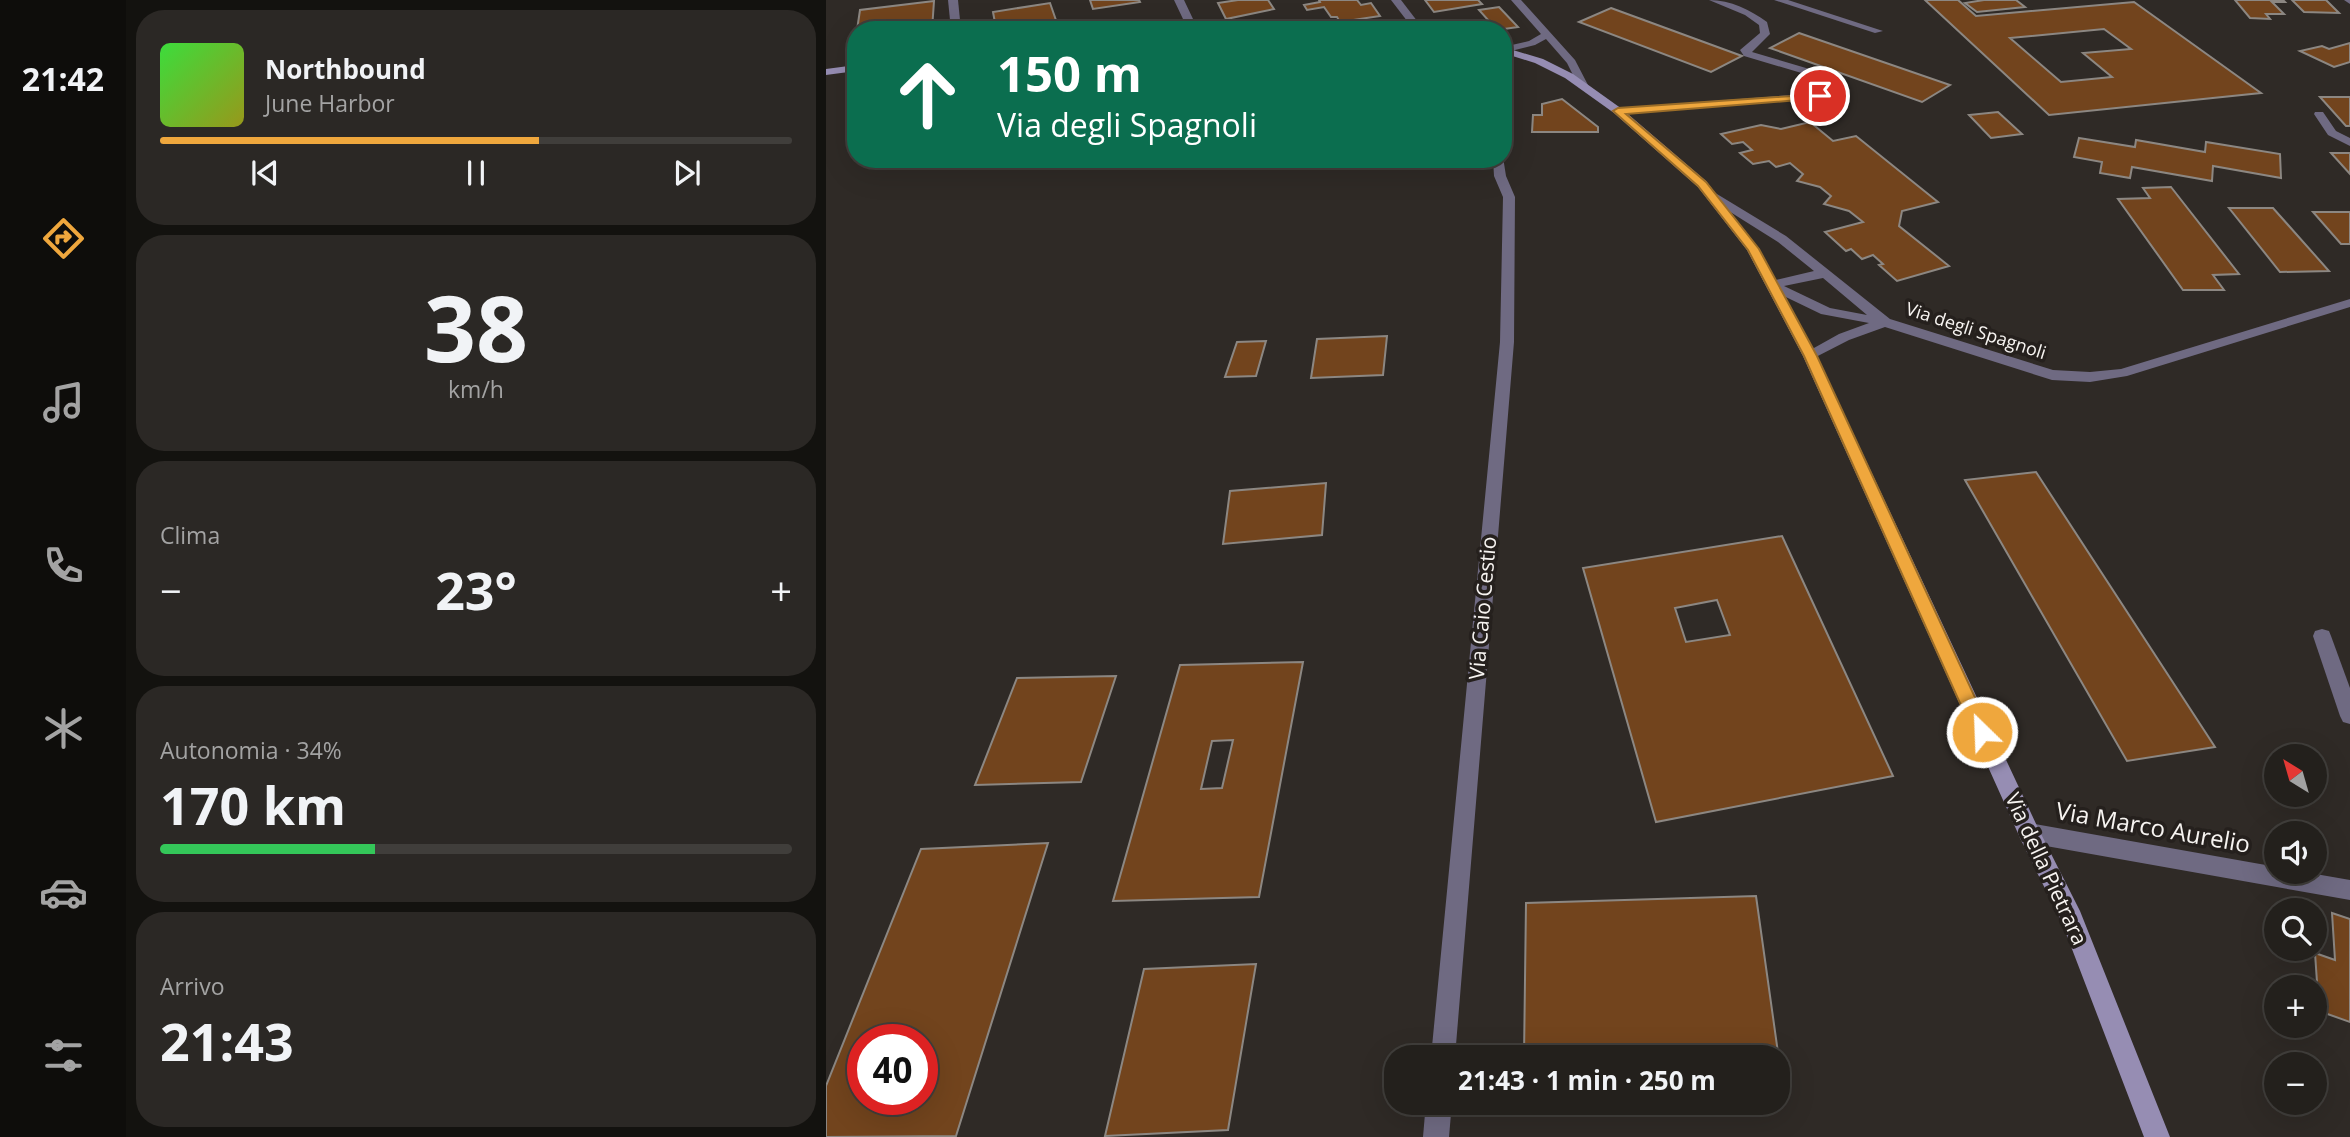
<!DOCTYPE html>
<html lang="it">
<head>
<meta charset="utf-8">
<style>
  body { margin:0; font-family:"Open Sans",sans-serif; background:#2b2825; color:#f1f3f6; height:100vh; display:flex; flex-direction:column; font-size:26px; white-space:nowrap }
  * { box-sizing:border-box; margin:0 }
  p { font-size:23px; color:#a3a3a3 }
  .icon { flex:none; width:38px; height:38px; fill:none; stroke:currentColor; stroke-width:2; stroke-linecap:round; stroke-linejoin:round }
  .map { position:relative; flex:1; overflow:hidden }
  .side { display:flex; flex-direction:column; gap:10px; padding:10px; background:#13120f; width:700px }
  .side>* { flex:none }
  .hud { position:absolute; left:21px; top:21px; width:665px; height:147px; border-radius:28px; box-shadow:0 7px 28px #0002,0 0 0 2px #403e3b; background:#0b6e4f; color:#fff; overflow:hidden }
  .needle { width:46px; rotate:323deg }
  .controls { position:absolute; left:1438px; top:744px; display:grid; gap:14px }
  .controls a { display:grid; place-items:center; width:63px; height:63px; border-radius:50%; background:#23201c; box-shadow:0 7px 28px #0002,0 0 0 2px #403e3b; font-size:35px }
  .speed { position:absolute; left:21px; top:1024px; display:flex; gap:14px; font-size:35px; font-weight:700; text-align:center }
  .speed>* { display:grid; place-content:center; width:91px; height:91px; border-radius:50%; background:#23201c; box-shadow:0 7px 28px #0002,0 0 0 2px #403e3b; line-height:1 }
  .speed .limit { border:10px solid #d22; background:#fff; color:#111 }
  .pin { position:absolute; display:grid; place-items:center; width:60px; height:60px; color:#fff; margin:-30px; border:4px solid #fff; border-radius:50%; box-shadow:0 2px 7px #0007 }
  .me { position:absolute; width:77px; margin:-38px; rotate:336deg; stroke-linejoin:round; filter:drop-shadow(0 0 5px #0008) }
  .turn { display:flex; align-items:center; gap:24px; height:147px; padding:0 35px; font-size:32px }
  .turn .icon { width:91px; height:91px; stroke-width:2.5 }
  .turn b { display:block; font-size:49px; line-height:60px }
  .big { font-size:52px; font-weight:700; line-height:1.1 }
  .side .widget { flex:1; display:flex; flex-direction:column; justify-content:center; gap:10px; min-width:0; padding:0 24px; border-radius:28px; background:#2b2825 }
  .side .dial { align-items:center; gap:0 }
  .dial b { font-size:91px; line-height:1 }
  .song { display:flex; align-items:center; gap:21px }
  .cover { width:84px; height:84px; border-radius:10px; background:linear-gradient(135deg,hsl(120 70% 55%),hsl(60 70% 35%)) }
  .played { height:7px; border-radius:4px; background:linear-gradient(90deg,#efa73d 60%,#403e3b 60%) }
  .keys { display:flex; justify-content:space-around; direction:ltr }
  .heat { display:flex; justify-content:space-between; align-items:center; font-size:38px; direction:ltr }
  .charge { height:10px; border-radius:5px; background:linear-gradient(90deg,#34c759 34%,#403e3b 0) }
  .trip { position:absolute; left:558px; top:1045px; width:406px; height:70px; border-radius:28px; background:#23201c; box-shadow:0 7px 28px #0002,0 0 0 2px #403e3b; font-weight:700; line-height:70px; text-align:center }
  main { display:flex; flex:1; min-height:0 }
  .tab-bar { display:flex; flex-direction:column; width:126px; justify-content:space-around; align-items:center; background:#0e0d0b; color:#a3a3a3 }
  .tab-bar .icon { width:49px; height:49px }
  .tab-bar .selected { color:#efa73d }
  .tab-bar b { font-size:32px; color:#f1f3f6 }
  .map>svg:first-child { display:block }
  .green { fill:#194b28 }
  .building { fill:#72441d; stroke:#8c8782; stroke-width:2; fill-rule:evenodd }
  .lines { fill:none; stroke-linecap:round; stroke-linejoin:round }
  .street { fill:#6f6a82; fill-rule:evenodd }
  .secondary { fill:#968db3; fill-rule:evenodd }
  .route { fill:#efa73d; stroke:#9b6d28; stroke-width:2 }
  .labels { text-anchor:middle; stroke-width:7; stroke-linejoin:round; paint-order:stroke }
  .far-street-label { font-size:18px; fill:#f7f4f1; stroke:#25201d }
  .street-label { font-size:21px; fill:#f7f4f1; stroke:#25201d }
  .near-street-label { font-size:24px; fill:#f7f4f1; stroke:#25201d }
</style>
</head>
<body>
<main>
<nav class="tab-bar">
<b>21:42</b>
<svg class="icon selected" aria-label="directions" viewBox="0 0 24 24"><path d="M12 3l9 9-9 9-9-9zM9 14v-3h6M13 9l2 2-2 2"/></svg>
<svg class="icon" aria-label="music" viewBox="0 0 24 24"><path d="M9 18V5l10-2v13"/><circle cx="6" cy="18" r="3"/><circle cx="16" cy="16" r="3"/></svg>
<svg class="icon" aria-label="phone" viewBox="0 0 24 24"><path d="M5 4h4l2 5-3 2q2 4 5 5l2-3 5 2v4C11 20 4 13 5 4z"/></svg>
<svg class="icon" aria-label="climate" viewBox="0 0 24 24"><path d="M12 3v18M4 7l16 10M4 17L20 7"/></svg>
<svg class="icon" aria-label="car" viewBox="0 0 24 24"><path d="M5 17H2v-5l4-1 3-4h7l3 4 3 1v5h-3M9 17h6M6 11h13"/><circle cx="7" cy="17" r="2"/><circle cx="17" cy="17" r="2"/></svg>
<svg class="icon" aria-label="filters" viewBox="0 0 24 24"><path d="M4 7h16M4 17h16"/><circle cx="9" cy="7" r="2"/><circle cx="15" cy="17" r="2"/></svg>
</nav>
<section class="side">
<div class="widget">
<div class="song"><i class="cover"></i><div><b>Northbound</b><p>June Harbor</p></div></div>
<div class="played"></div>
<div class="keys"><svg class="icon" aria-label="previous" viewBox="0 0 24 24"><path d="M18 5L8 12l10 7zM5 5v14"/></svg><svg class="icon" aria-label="pause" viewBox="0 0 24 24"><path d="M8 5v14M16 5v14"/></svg><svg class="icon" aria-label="next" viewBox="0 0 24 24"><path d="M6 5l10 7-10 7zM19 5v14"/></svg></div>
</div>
<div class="widget dial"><b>38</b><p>km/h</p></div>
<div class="widget"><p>Clima</p>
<div class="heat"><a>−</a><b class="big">23°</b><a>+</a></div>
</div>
<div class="widget"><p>Autonomia · 34%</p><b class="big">170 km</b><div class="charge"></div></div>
<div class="widget"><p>Arrivo</p><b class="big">21:43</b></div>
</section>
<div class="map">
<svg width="1524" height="1137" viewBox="0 0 1524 1137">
  <rect width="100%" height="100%" fill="#2f2a26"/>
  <polygon class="green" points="273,159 345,159 339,169 266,168"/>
  <g class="building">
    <polygon points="264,0 313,0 314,2 267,9"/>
    <polygon points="412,0 442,0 448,9 400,19 392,3"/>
    <polygon points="493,0 531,0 535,5 545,3 554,16 514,22 511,17 505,17 498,7 481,10 478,5 494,2"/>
    <polygon points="599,0 652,0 656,4 608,12"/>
    <path d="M1099 0H1132L1150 16 1308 2 1435 93 1223 115ZM1278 29 1305 49 1257 53 1286 77 1235 82 1184 38Z"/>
    <polygon points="1158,0 1190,0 1199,7 1151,12 1139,3"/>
    <polygon points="1409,0 1457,0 1459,2 1446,2 1458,14 1440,14 1444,19 1424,18"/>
    <polygon points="1466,0 1500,0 1513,13 1478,12"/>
    <polygon points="108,1 106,30 31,30 34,10"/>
    <polygon points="224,3 232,26 203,30 201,23 170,28 167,12"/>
    <polygon points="673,7 692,27 671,30 653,10"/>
    <polygon points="785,8 916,56 885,72 753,22"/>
    <polygon points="973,33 1124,85 1096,102 944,48"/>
    <polygon points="1524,43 1524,62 1508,67 1474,51 1496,46 1503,49"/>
    <polygon points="1494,97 1524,97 1524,126 1520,126"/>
    <polygon points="736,99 772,127 772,132 706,132 707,115 716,115 716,104"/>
    <polygon points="1172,112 1196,134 1165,138 1143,115"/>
    <polygon points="984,122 1007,141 1030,136 1112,202 1076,211 1073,226 1123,266 1071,281 1053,265 1057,264 1047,255 1036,259 1025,249 1020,251 999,232 1037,222 1023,211 998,204 1005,196 994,187 971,181 977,174 964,163 950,167 943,161 927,164 914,153 926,150 917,142 906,144 895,134 935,125 955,129"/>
    <polygon points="1253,138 1309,147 1310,140 1379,152 1380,142 1454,154 1455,178 1387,166 1386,181 1306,167 1304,178 1274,173 1276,162 1248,157"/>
    <polygon points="1505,153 1524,153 1524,174"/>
    <polygon points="1345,187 1413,274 1387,275 1398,290 1357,290 1292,199 1324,198 1317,188"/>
    <polygon points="1403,208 1447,208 1503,271 1454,272"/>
    <polygon points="1487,212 1524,212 1524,244 1515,244"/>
    <polygon points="561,336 557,375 485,378 491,339"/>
    <polygon points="440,341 430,376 399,377 411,342"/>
    <polygon points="1210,472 1389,747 1301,761 1139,480"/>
    <polygon points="500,483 496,535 397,544 404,491"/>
    <path d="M956 536 1067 776 830 822 757 568ZM891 600 904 635 860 642 849 608Z"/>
    <path d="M477 662 433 897 287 901 354 665ZM407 740 396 788 375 789 386 741Z"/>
    <polygon points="290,676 255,782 149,785 191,678"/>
    <path d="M222 843 130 1136 0 1137V1086L95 849ZM37 1040H96V1099H37Z"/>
    <polygon points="930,896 954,1067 952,1057 698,1057 700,903"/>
    <polygon points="1506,913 1524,919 1524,1022 1493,1011 1489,953 1509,960"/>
    <polygon points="430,964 402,1130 279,1136 318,969"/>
  </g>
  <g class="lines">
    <g class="street">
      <polygon points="122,0 132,0 135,30 125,30"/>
      <polygon points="348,0 358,0 367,19 367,30 357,30 357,19"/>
      <polygon points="565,0 575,0 598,30 588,30"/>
      <polygon points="685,0 695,0 749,60 762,85 761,87 753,87 741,63 720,39 709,45 677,53 677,47 703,41 715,34"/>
      <path d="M883 0C905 0 924 10 941 22L944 34 926 52 1007 76 1019 87 1016 93 994 99 788 113V109L792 108 993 93 1008 89 999 80 918 56 914 50 934 33 933 25 919 15Z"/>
      <polygon points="948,0 962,0 1057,31 1049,33"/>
      <polygon points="1518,0 1524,0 1524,4"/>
      <polygon points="1489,112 1497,112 1510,131 1524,138 1524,146 1502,135 1488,114"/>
      <polygon points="677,157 680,176 689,197 688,342 629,1057 605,1057 674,342 677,197 668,176 667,159 677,159"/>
      <path d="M886 191 960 236 1064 319 1227 370 1264 372 1295 369 1524 299V307L1301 376 1264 382 1226 380 1059 327 1023 340 984 360 977 356 979 353 1013 334 1043 323 995 314 941 288V282L988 271 952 242 882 198V192ZM997 278 1041 315 1004 308 958 286Z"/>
      <polygon points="1496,629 1503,631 1505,636 1524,688 1524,724 1517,722 1514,716 1487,636 1489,631"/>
      <polygon points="1203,823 1451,867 1451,872 1478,872 1524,880 1524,900 1203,843 1195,840 1192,833 1195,826"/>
      <polygon points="600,1102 626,1102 623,1137 597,1137"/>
    </g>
    <g class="secondary">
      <polygon points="677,47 717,59 747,74 796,109 880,181 933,249 991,356 1211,826 1254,911 1344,1137 1318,1137 1236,923 1195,840 977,356 921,250 872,187 788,113 739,78 709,63 677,53"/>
      <polygon points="30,65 30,71 0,75 0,69"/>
    </g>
  </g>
  <polygon class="route" points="994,94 999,96 997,98 800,114 880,182 933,249 991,356 1165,732 1163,737 1156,739 1150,737 1147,732 978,356 922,250 872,186 787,111 792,108"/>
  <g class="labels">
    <g class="far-street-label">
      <text transform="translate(1150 331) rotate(18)" y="6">Via degli Spagnoli</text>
    </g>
    <g class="street-label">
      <text transform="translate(657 608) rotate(-85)" y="7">Via Caio Cestio</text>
      <text transform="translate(1220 869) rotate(65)" y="7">Via della Pietrara</text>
    </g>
    <g class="near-street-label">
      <text transform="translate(1327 828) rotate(10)" y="8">Via Marco Aurelio</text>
    </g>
  </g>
</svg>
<div class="controls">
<a><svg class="needle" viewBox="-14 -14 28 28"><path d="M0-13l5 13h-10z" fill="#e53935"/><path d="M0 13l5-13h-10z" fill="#a3a3a3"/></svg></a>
<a><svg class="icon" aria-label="sound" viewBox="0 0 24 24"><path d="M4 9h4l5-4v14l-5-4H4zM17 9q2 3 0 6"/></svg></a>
<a><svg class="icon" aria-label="search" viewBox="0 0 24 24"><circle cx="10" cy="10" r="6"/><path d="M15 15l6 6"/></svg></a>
<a>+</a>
<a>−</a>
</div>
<div class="speed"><div class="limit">40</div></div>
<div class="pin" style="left:994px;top:96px;background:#d93025"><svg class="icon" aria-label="arrive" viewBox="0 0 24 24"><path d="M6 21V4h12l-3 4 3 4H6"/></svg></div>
<svg class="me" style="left:1156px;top:732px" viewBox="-20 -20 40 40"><circle r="17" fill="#efa73d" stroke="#fff" stroke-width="3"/><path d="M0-11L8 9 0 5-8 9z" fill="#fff"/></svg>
<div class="trip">21:43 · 1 min · 250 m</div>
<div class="hud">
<div class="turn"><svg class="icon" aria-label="ahead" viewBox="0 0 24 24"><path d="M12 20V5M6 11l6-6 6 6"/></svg><div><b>150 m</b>Via degli Spagnoli</div></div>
</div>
</div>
</main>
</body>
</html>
